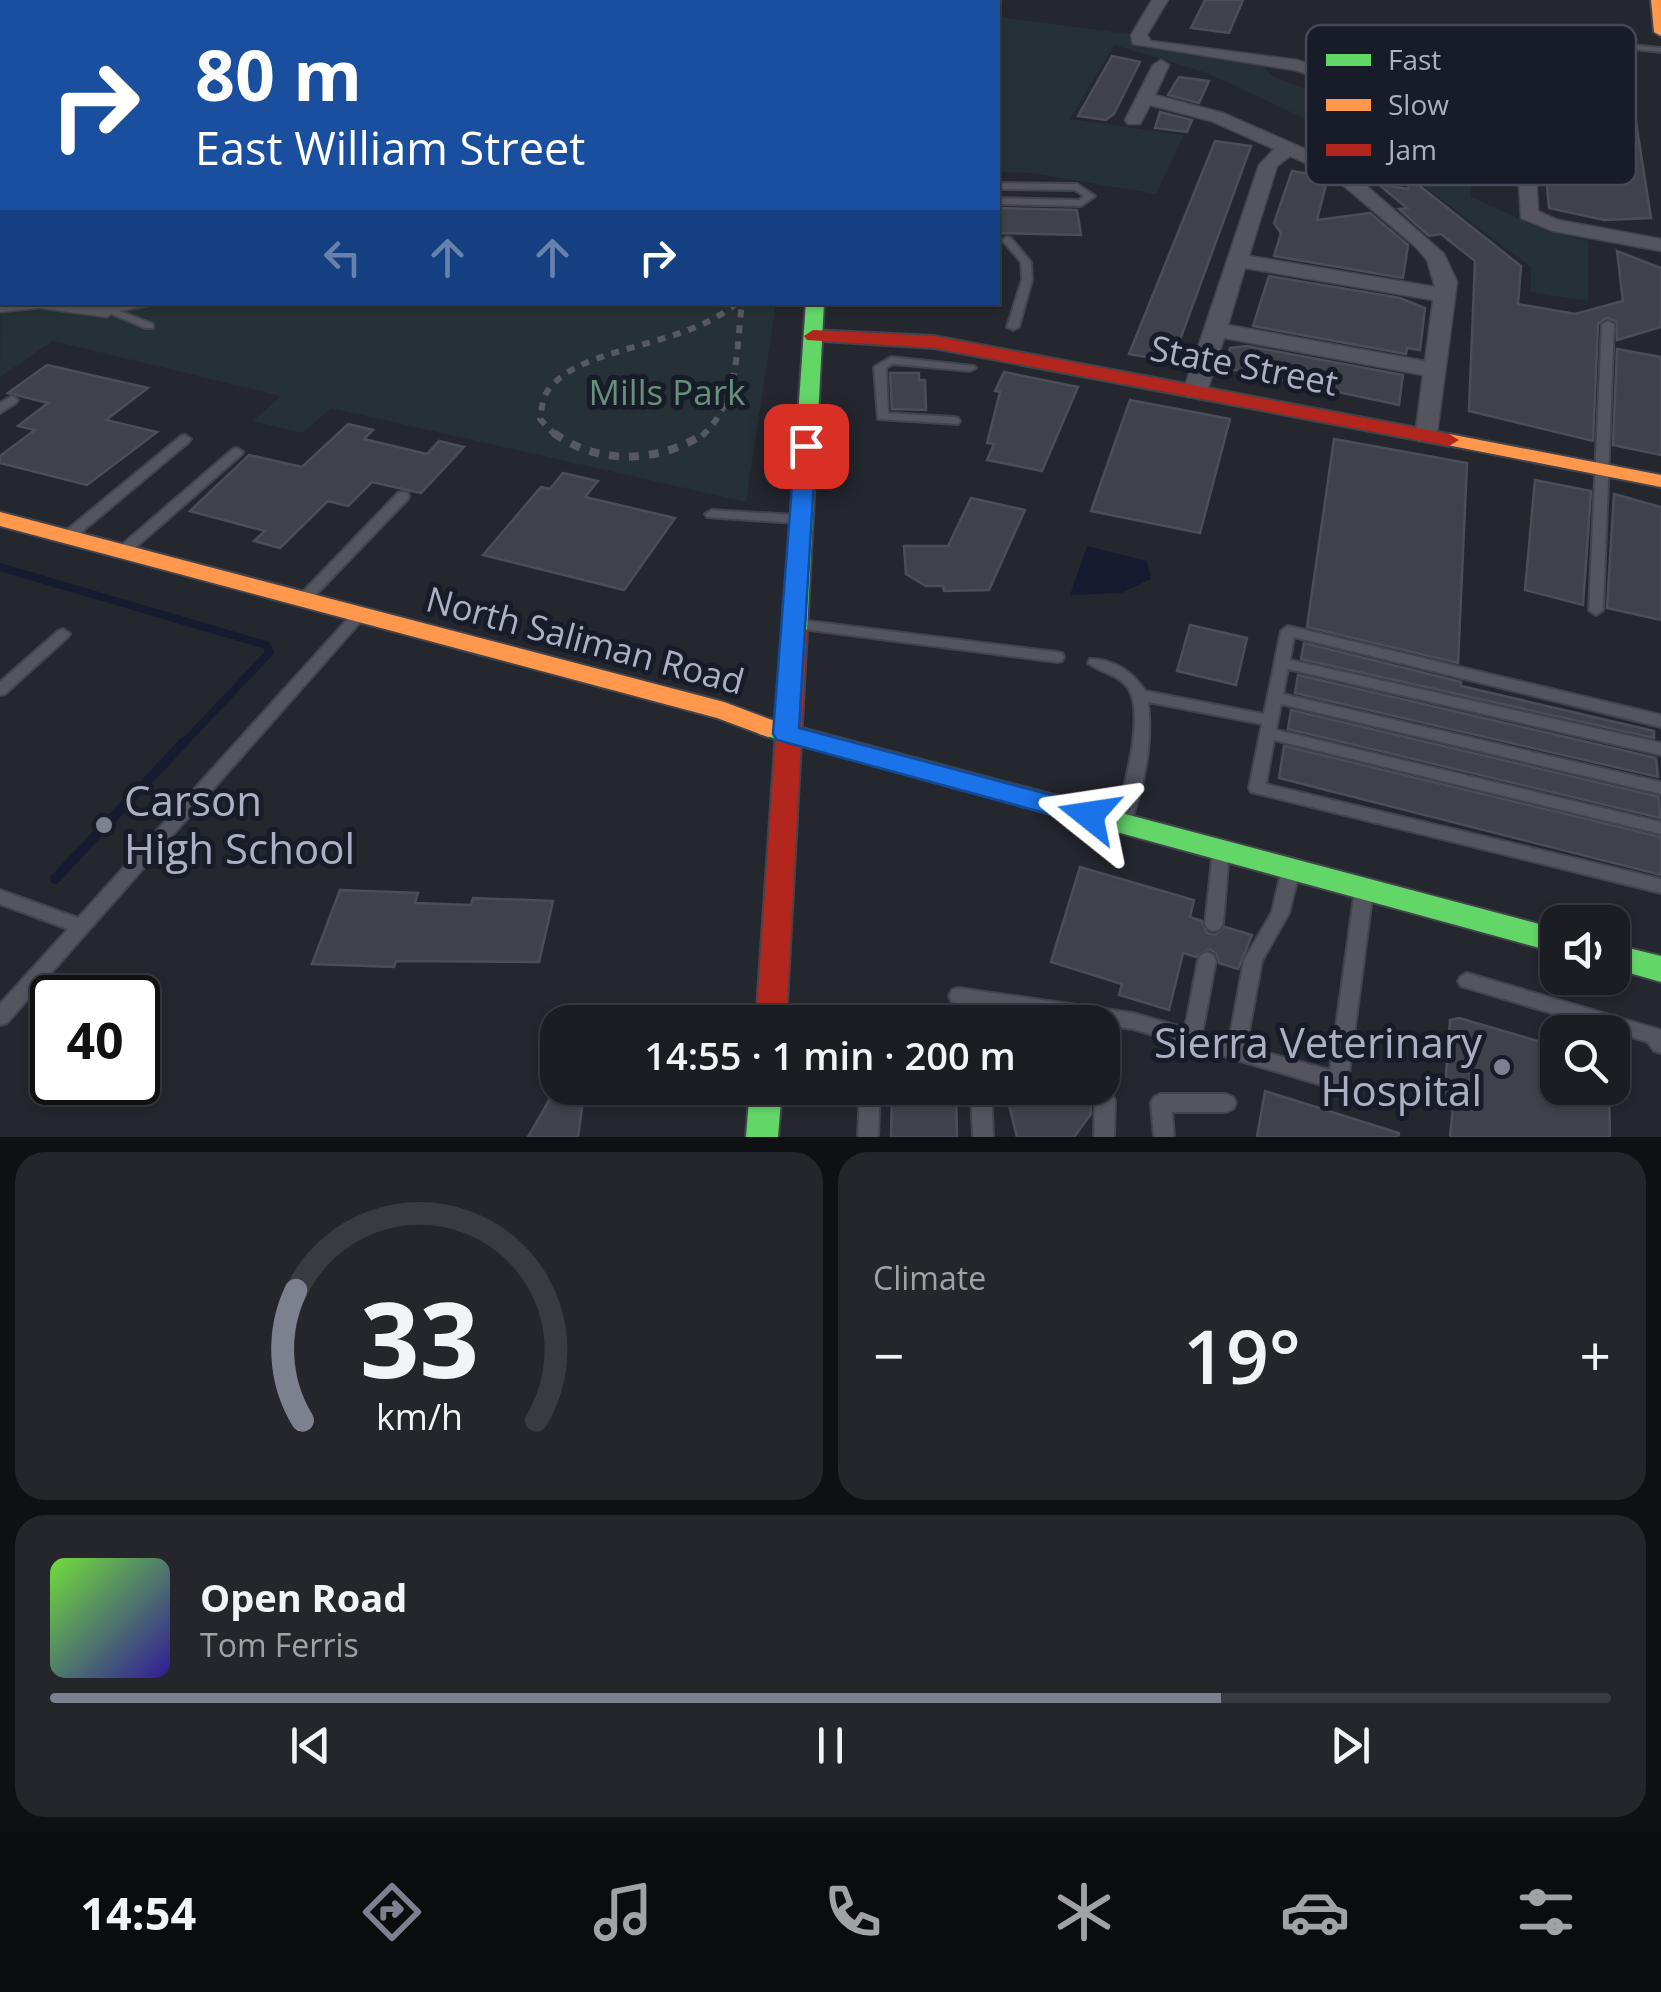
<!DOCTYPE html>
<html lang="en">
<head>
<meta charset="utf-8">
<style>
  body { margin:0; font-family:"Open Sans",sans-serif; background:#25262b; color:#f1f3f6; height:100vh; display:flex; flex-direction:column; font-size:38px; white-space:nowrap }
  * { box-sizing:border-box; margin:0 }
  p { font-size:32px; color:#a0a2a6 }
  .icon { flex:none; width:55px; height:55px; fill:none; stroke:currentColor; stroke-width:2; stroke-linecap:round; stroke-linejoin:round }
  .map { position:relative; height:1137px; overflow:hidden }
  .sheet { display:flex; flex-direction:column; gap:15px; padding:15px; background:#0f1013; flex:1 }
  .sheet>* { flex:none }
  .hud { position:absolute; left:0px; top:0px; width:1000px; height:305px; box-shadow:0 2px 8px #0004,0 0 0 2px #3a3b41; background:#1a4fa0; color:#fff; overflow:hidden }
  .fabs { position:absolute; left:1540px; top:905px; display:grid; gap:20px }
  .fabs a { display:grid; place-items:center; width:90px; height:90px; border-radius:20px; background:#1c1d23; box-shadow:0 2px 8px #0004,0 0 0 2px #3a3b41; font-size:50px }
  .speed { position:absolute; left:30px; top:975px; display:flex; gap:20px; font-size:50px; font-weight:700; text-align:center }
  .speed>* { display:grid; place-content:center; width:130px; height:130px; border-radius:50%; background:#1c1d23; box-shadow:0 2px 8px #0004,0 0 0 2px #3a3b41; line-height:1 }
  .speed .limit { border:5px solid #111; border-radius:15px; background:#fff; color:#111 }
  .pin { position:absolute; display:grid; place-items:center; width:85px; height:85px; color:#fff; margin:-42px; border-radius:20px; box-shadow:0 5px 15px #0006 }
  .me { position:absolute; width:110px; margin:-55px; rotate:285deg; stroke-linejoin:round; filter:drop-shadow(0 0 8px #0008) }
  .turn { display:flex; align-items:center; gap:35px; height:210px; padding:0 30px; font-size:45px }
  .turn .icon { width:130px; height:130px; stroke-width:2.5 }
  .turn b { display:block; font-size:70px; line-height:85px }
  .lanes { display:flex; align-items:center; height:95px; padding:0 30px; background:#0003; justify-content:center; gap:50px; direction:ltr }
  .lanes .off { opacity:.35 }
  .big { font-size:75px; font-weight:600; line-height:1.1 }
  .sheet .card { flex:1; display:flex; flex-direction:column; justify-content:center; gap:15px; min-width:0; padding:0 35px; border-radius:30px; background:#25262b }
  .sheet .dial { align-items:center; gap:0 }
  .dial svg { height:260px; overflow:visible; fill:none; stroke:#3a3b41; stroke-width:7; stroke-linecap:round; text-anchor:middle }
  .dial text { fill:#f1f3f6; stroke:none }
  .song { display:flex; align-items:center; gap:30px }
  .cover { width:120px; height:120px; border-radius:15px; background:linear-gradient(135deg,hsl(100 70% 55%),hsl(250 70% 35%)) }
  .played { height:10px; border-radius:5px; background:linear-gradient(90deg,#7d808f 75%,#3a3b41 75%) }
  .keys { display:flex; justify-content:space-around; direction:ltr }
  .heat { display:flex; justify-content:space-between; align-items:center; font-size:55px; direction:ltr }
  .sheet .tiles { flex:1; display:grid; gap:15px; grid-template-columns:1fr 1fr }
  .card:last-child { grid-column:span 2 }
  .trip { position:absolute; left:540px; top:1005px; width:580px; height:100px; border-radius:30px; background:#1c1d23; box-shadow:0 2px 8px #0004,0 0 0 2px #3a3b41; font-weight:600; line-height:100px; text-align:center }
  .tab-bar { display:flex; height:160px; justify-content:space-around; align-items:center; background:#0b0c0e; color:#a0a2a6 }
  .tab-bar .icon { width:70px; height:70px }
  .tab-bar .current { color:#7d808f }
  .tab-bar b { font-size:45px; color:#f1f3f6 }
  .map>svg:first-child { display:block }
  .green { fill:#253037 }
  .water { fill:#161b30 }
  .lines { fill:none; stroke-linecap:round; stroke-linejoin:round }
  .stream-far2 { stroke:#161b30; stroke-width:5 }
  .stream-far1 { stroke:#161b30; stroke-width:8 }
  .stream { stroke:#161b30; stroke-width:10 }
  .building { fill:#3f424a; stroke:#4b4e58; stroke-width:2.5 }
  .lane-casing { stroke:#41444c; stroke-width:4 }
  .street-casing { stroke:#41444c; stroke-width:3 }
  .fast-casing { stroke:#41444c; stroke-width:4 }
  .slow-casing { stroke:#41444c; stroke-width:4 }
  .jam-casing { stroke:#41444c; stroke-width:4 }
  .lane { fill:#54555e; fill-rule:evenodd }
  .street { fill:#54555e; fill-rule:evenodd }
  .fast { fill:#63d668; fill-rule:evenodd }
  .slow { fill:#ff974d; fill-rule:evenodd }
  .jam { fill:#b3261e; fill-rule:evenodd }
  .rail-far2 { stroke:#575961; stroke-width:5; stroke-dasharray:6 6; stroke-linecap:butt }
  .rail-far1 { stroke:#575961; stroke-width:6; stroke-dasharray:8 8; stroke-linecap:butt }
  .rail { stroke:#575961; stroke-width:8; stroke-dasharray:10 10; stroke-linecap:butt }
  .route { fill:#1a73e8; stroke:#114b97; stroke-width:2.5 }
  .poi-dot { fill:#7d808f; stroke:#181c29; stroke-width:4 }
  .labels { text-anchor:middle; stroke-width:10; stroke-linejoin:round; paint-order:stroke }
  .street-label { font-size:35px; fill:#acb0c2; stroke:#181c29 }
  .park-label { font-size:35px; fill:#669079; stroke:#181c29 }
  .near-poi-label { font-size:42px; fill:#acb0c2; stroke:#181c29; text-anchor:start }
  .key { fill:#181c29; stroke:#444857; stroke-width:2.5 }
  .key-label { font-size:28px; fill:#acb0c2 }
</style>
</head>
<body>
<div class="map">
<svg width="1661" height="1137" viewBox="0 0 1661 1137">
  <rect width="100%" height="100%" fill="#25272f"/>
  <g class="green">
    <polygon points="296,0 855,0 292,2"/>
    <polygon points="998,17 1129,34 1131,40 1151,48 1262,64 1272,76 1372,116 1424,144 1473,150 1471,197 1545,230 1588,241 1588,301 1531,292 1531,267 1380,153 1207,73 1114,45 1070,119 1184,135 1156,194 1030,173 998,172"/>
    <polygon points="2,162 2,302 776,303 746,502 331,408 302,433 253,421 281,396 53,341 0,377"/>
  </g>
  <polygon class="water" points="1087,546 1147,561 1151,579 1121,593 1070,595"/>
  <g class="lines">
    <polyline class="stream-far2" points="361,2 365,0"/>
    <polyline class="stream-far1" points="0,567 266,645 270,652 182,745"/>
    <polyline class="stream" points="55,879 184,742"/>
  </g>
  <g class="building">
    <polygon points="1205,0 1243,0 1229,33 1191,28"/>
    <polygon points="1112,56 1140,62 1114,114 1106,120 1078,116"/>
    <polygon points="1179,77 1209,81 1199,103 1168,95"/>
    <polygon points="1447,81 1538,93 1579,115 1578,96 1633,103 1651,218 1604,220 1549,208 1544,152 1539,151 1537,114 1530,104 1438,87 1446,87"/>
    <polygon points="1160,112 1192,120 1187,132 1155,128"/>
    <polygon points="1215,141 1251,146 1176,351 1168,361 1129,354"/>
    <polygon points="1292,171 1328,177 1317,220 1370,213 1408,245 1403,278 1274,256 1281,233 1274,223"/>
    <polygon points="1411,179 1521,266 1518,304 1575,314 1623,301 1617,251 1661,268 1661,327 1617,340 1616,321 1606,318 1598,324 1593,441 1469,411 1475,261 1441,234 1429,236 1399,209 1407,208 1378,184 1408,189"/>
    <polygon points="998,208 1077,210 1081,235 998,233"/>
    <polygon points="1269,276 1400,298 1425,308 1420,350 1407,348 1406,354 1253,326"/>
    <polygon points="1247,346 1403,375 1399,405 1225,368 1230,348"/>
    <polygon points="1617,349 1661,357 1661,455 1613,445"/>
    <polygon points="47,365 148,388 106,420 157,432 87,485 0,463 0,456 35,430 18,426 48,403 8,393"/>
    <polygon points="1004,372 1078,387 1042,471 987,460 994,444 987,443 1000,392 995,391"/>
    <polygon points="890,373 919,373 919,380 925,380 926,410 892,409"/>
    <polygon points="1130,400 1230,419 1200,533 1091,511"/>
    <polygon points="348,424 373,430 364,439 427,454 439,441 464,447 421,493 372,482 348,506 328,501 280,548 254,541 265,531 190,511 249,455 302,467"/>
    <polygon points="1334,439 1467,463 1458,663 1307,627"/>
    <polygon points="563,473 598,481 585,497 675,518 624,590 483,555 541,487 550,489"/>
    <polygon points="1535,480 1591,491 1583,605 1525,590"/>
    <polygon points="1614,494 1661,507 1661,620 1607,608"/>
    <polygon points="971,498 1025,510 989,590 944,591 943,586 926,586 906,574 904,546 948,546"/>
    <polygon points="1190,625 1247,638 1236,685 1177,671"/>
    <polygon points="1304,643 1461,682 1461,686 1654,731 1654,738 1301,659"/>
    <polygon points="1298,675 1656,758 1658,777 1295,693"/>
    <polygon points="1291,710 1659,797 1660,818 1288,729"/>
    <polygon points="1284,746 1661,837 1661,875 1279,778"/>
    <polygon points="1080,867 1194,900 1190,917 1202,921 1207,933 1215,935 1225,927 1252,935 1238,969 1219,963 1216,953 1209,949 1196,957 1183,953 1169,1010 1119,995 1122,984 1051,962"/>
    <polygon points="340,890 418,893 415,903 471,905 473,898 553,901 539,962 396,961 394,967 312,964"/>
    <polygon points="1459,1018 1558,1047 1558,1088 1609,1090 1610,1137 1450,1137 1453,1106 1444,1103 1450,1020"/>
    <polygon points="892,1088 956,1088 957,1137 891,1137"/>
    <polygon points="1005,1088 1073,1088 1090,1099 1091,1114 1074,1137 1017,1137"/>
    <polygon points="555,1090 583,1100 578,1137 528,1137"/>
    <polygon points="1265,1091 1399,1133 1398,1137 1257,1137"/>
  </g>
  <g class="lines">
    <g class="lane-casing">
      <g id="lane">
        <polygon points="840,0 848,0 846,2 840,2"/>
        <polygon points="1526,33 1661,48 1661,52 1523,37 1522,35"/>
        <polygon points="998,183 1077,184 1095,196 1081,206 998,204 998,198 1079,200 1084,196 1075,190 998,189"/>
        <polygon points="1007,237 1011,238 1031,262 1032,280 1019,327 1013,330 1007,327 1022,280 1021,262 1002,240"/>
        <polygon points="134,302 164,302 120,311 153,324 153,328 145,328 102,310 107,307"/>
        <polygon points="1608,321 1614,324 1603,610 1596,615 1589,610 1602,324"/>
        <polygon points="891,357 974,366 976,368 970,371 893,364 886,368 888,413 954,417 958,418 960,421 958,424 878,419 874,367"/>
        <polygon points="12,396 18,400 16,403 0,413 0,403"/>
        <polygon points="185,435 191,439 189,442 72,540 62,540 60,537 62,534 181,436"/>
        <polygon points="237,448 243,452 241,455 127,555 117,555 115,552 117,549 233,449"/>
        <polygon points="403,492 408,493 409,496 408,499 308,603 298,603 296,600 298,597 398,493"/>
        <polygon points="712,510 795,515 802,519 795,523 707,517 705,514"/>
        <polygon points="358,611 363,613 365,616 363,619 7,1023 0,1025 0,1004 68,929 0,904 0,890 78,918 353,613"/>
        <polygon points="800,620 1057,652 1062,653 1064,657 1062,661 1057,662 795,628 793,625 795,622"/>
        <path d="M1288 626 1661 715V727L1294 637 1290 660 1661 743V755L1288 669 1283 694 1661 782V794L1281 704 1276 730 1661 822V834L1274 740 1266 784 1661 879V893L1251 792 1249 788 1262 724 1148 702C1153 742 1144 791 1128 828L1122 829 1116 828 1114 823C1123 793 1146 715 1128 688 1118 674 1099 672 1088 663L1090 659C1112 659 1133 671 1145 691L1264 714 1281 631Z"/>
        <polygon points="63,629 70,634 68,637 5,694 0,695 0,682 58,631"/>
        <polygon points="1221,844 1227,846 1229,851 1223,924 1220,929 1214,931 1208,929 1205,924 1213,851 1215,846"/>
        <polygon points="1290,866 1296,868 1299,873 1289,913 1262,961 1246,1047 1330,1070 1355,890 1358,885 1364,883 1370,885 1373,890 1348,1081 1345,1087 1338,1090 1133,1029 1102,1025 1102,1022 1087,1022 958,1004 952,1002 949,996 952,990 958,988 1133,1013 1185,1028 1198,960 1201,955 1207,952 1213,955 1216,960 1202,1034 1229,1041 1244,960 1272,912 1281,873 1284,868"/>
        <polygon points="1467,973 1661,1030 1661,1053 1654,1051 1648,1042 1461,986 1458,981 1461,976"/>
        <polygon points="1102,1081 1106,1082 1115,1100 1114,1137 1094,1137 1095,1100 1089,1088 1102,1088"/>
        <polygon points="860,1088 880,1088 878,1137 858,1137"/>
        <polygon points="971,1088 991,1088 993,1137 973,1137"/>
        <polygon points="1161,1094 1226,1094 1233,1097 1236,1103 1233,1109 1226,1112 1172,1112 1174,1137 1154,1137 1151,1103 1154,1097"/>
      </g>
    </g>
    <g class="street-casing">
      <g id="street">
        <polygon points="1152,0 1168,0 1147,35 1151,41 1297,60 1400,95 1439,91 1527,106 1533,114 1538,211 1558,220 1661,239 1661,251 1553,231 1521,218 1515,114 1439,101 1421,103 1425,109 1423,144 1408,148 1405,105 1294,70 1133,44 1131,35"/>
        <path d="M1161 60 1169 65 1155 95 1223 113 1344 166 1444 254 1457 282 1436 441H1418L1415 436 1423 375 1224 338 1207 392 1203 397H1187L1183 392 1259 165 1274 149 1211 121 1150 105 1140 124H1128L1125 120 1153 65ZM1290 156 1330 174 1416 247 1427 260 1435 287 1249 256 1277 166ZM1245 268 1433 300 1425 361 1228 325Z"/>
        <polygon points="0,78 2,79 2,89 0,89"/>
        <polygon points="0,298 2,302 99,302 118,310 107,317 39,308 0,312"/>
      </g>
    </g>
    <g class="fast-casing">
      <g id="fast">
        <polygon points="2,12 2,21 0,22 0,13"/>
        <polygon points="806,302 824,302 807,630 795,638 783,630"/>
        <polygon points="768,719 1558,929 1558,953 759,734 755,728 759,722"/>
        <polygon points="1612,944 1661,956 1661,982 1612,968"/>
        <polygon points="750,1088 782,1088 778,1137 746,1137"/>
      </g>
    </g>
    <g class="slow-casing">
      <g id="slow">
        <polygon points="1651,0 1661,0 1661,36 1654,32"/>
        <polygon points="1449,434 1661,475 1661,487 1442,444 1439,440 1442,436"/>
        <polygon points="0,512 724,702 777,722 781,728 777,734 768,737 717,718 0,526"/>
      </g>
    </g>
    <g class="jam-casing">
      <g id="jam">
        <rect x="872" y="0" width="12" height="2"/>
        <polygon points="813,330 934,336 1449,434 1459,440 1449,446 934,348 807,340 804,336"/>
        <polygon points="795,622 807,630 786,1022 756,1022 783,630"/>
      </g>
    </g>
    <use href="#lane" class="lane"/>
    <use href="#street" class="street"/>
    <use href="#fast" class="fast"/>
    <use href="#slow" class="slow"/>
    <use href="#jam" class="jam"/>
    <g class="rail-far2">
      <polyline points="499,0 529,2"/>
      <polyline points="450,2 470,0"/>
    </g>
    <g class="rail-far1">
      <path d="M556 436 540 419C542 409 542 397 549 389 584 344 684 349 738 302"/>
      <path d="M702 436C740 401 736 350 742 302"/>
    </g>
    <path class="rail" d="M554 433C598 466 660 463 705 433"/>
  </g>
  <polygon class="route" points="806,440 816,446 799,728 1089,805 1102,815 1098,822 1089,825 777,740 773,734 795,446"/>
  <g class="poi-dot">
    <circle cx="104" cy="825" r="10"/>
    <circle cx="1502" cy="1067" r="10"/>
  </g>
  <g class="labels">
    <g class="street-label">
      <text transform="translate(1244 366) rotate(11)" y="12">State Street</text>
      <text transform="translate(585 641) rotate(15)" y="12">North Saliman Road</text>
    </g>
    <g class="park-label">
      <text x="667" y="405">Mills Park</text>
    </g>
    <g class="near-poi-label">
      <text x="124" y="816">Carson<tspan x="124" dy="48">High School</tspan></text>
      <text x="1482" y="1058" text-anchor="end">Sierra Veterinary<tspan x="1482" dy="48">Hospital</tspan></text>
    </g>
  </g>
  <rect x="1306" y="25" width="330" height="160" rx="15" class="key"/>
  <rect x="1326" y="54" width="45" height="12" fill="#63d668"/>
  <rect x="1326" y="99" width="45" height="12" fill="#ff974d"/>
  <rect x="1326" y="144" width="45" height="12" fill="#b3261e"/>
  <g class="key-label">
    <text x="1388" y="70">Fast</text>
    <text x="1388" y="115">Slow</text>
    <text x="1388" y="160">Jam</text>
  </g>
</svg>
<div class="fabs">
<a><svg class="icon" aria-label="sound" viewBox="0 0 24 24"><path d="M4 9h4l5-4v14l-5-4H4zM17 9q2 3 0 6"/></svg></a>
<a><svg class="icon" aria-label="search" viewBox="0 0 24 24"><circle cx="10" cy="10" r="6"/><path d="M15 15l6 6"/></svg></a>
</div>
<div class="speed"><div class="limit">40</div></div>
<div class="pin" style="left:806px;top:446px;background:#d93025"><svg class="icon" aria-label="arrive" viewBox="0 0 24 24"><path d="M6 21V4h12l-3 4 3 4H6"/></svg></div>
<svg class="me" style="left:1089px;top:815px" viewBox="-20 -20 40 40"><path d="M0-17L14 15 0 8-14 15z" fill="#1a73e8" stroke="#fff" stroke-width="4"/></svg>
<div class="trip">14:55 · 1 min · 200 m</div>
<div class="hud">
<div class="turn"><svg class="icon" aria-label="right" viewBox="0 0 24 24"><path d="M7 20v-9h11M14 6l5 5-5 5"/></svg><div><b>80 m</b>East William Street</div></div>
<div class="lanes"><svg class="icon off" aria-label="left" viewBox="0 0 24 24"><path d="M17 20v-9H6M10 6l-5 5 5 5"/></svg><svg class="icon off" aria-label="ahead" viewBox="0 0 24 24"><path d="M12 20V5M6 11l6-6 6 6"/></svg><svg class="icon off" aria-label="ahead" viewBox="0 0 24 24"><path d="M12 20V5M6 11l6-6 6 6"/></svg><svg class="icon" aria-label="right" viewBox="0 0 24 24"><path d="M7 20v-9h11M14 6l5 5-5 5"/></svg></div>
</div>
</div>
<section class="sheet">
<div class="tiles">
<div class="card dial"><svg viewBox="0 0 100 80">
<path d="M14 69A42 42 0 1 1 86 69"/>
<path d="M14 69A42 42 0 0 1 12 29" stroke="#7d808f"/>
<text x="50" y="56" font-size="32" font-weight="700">33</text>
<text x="50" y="72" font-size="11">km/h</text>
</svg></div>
<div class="card"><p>Climate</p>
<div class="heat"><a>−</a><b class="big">19°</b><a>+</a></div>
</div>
<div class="card">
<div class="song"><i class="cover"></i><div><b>Open Road</b><p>Tom Ferris</p></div></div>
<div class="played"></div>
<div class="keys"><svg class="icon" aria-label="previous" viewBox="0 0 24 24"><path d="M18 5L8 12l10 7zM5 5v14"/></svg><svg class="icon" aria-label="pause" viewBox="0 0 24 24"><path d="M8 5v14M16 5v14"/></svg><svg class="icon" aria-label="next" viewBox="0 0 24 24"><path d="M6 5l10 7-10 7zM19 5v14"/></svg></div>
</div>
</div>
</section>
<nav class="tab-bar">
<b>14:54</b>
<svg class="icon current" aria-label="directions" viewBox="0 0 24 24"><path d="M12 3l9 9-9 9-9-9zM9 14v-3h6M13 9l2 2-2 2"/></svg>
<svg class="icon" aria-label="music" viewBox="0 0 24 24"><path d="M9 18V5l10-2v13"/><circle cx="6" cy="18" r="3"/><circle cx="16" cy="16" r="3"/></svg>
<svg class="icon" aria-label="phone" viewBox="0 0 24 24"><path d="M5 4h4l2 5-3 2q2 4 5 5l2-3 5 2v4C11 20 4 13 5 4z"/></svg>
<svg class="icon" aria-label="climate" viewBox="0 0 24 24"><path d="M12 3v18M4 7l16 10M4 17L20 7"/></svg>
<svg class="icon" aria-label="car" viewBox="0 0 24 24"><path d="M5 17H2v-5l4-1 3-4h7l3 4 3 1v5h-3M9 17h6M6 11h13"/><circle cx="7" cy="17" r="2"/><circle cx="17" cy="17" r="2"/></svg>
<svg class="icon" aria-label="filters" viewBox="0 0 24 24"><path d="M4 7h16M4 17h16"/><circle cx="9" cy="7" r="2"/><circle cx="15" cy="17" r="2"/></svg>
</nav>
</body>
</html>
